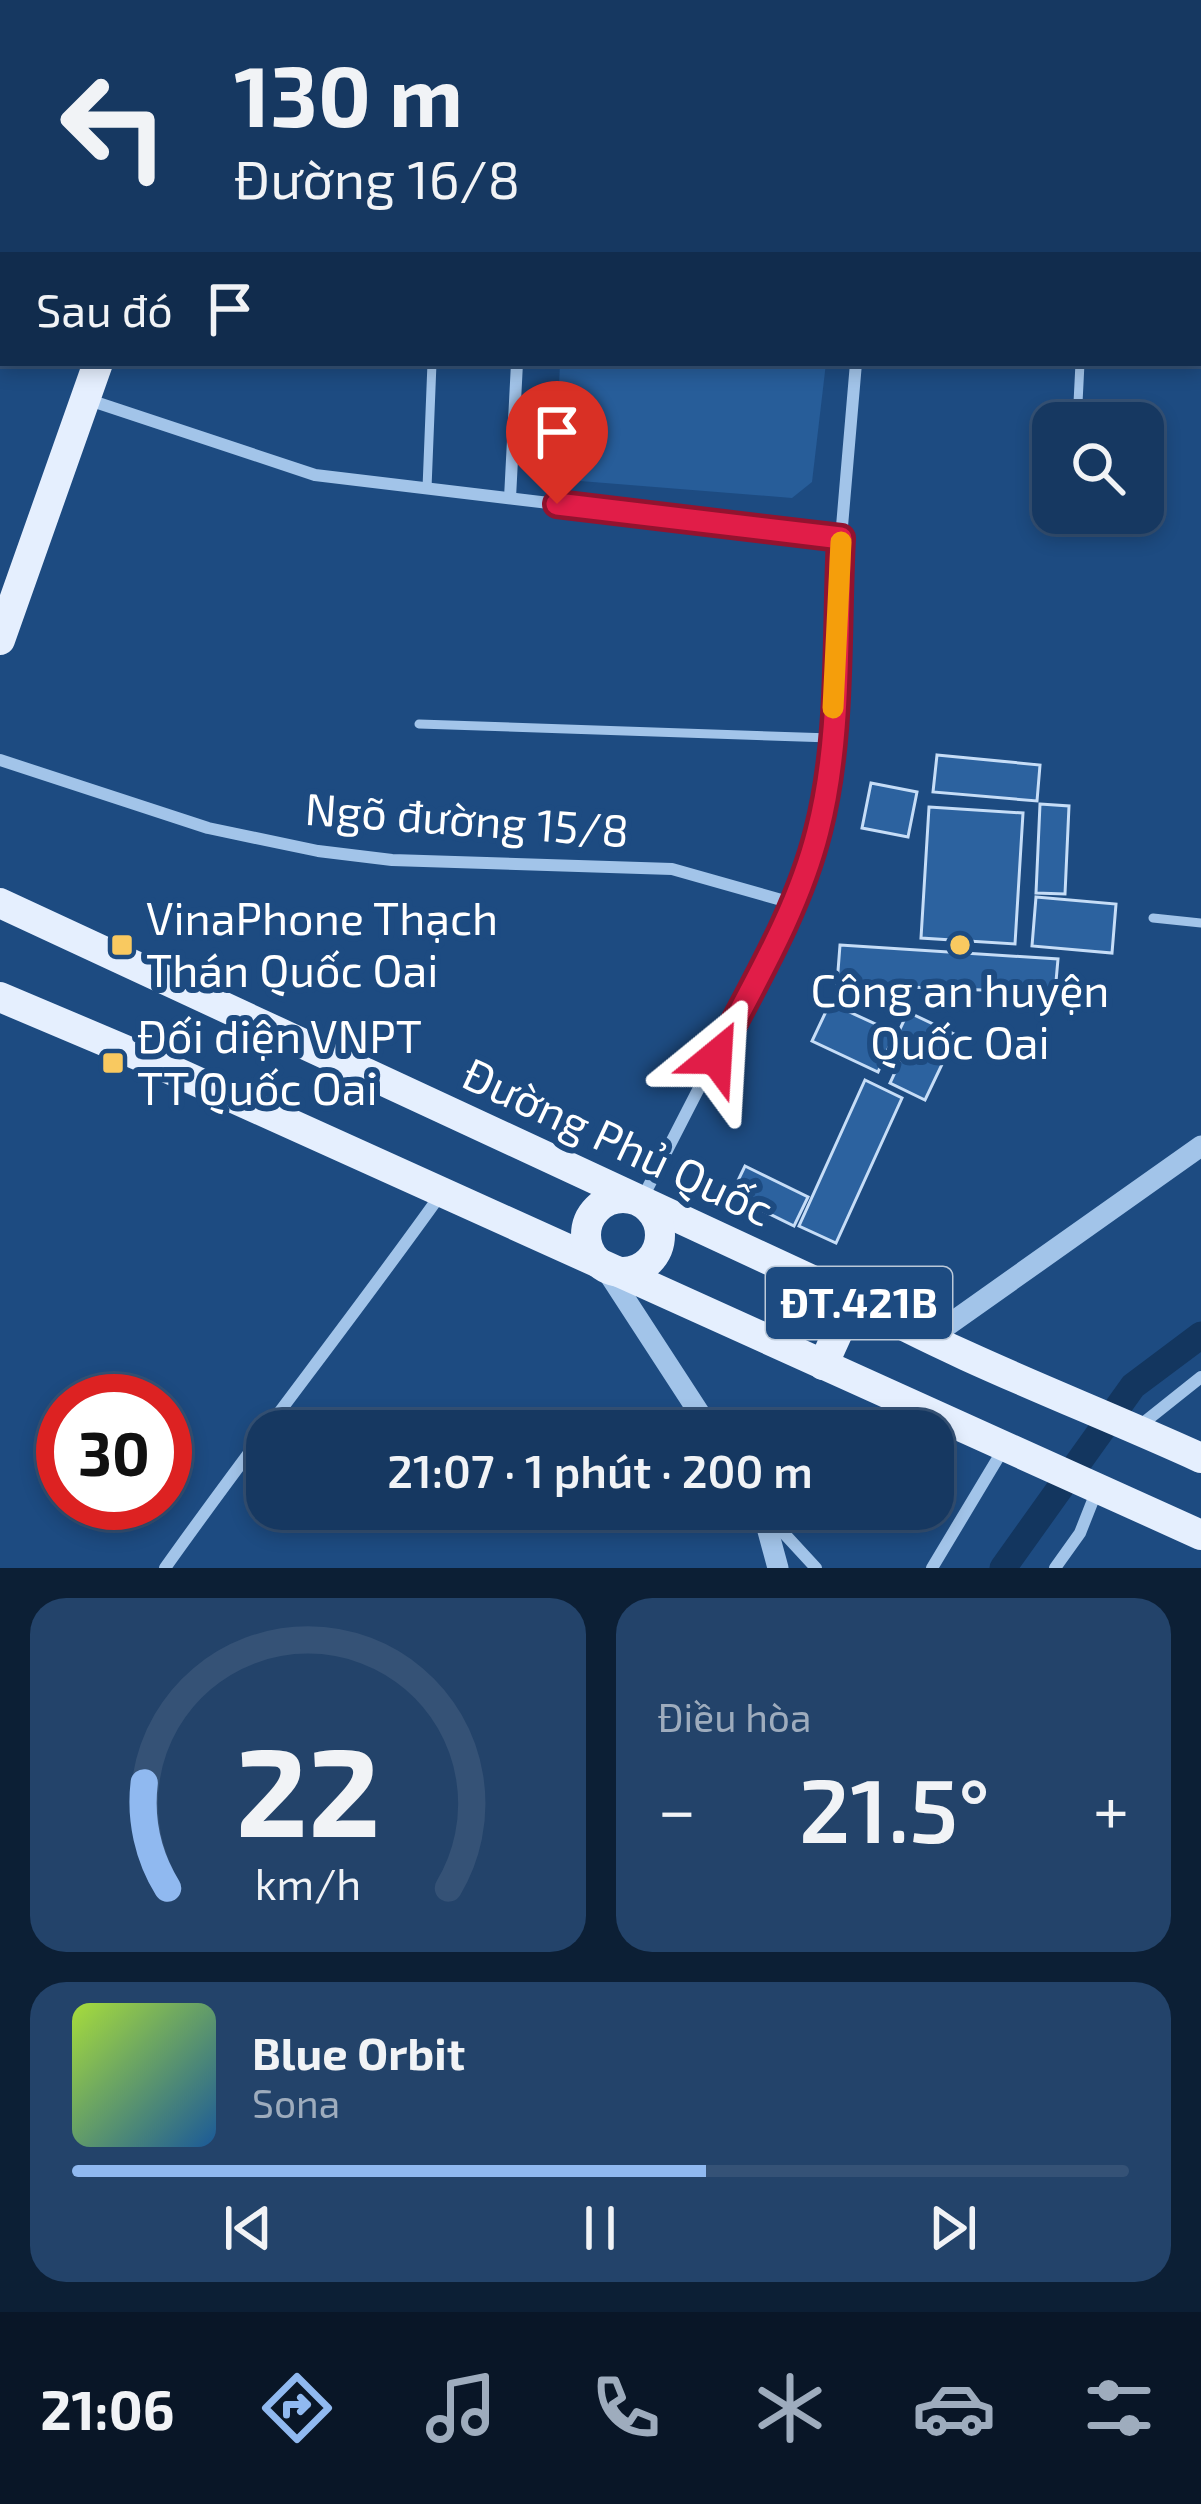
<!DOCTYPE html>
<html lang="vi">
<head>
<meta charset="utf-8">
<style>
  body { margin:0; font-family:"Exo 2",sans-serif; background:#23436a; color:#f1f3f6; height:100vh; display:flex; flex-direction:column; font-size:45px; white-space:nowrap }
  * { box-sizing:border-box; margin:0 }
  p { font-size:39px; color:#9eacbd }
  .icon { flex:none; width:66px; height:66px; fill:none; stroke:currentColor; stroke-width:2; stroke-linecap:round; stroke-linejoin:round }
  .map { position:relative; height:1568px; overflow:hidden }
  .drawer { display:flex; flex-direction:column; gap:30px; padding:30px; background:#0c1f35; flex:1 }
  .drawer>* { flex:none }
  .hud { position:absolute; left:0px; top:0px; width:1203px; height:366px; box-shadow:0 6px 18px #0003,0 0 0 3px #355276; background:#163861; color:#f1f3f6; overflow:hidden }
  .tools { position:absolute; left:1032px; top:402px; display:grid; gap:24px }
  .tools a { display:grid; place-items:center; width:132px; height:132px; border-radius:24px; background:#163861; box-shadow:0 6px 18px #0003,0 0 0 3px #355276; font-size:60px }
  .speed { position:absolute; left:36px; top:1374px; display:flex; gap:24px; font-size:60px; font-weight:700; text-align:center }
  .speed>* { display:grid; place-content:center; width:156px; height:156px; border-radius:50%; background:#163861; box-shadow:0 6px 18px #0003,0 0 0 3px #355276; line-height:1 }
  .speed .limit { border:18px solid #d22; background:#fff; color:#111 }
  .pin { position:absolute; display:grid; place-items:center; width:102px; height:102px; color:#fff; margin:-123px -51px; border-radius:50% 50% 50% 0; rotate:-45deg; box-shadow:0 0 12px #0007 }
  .pin .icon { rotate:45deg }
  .me { position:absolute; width:132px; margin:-66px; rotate:27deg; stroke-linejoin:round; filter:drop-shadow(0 0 9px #0008) }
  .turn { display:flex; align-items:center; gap:42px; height:252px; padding:0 36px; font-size:54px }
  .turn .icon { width:156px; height:156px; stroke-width:2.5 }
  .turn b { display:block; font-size:84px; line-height:102px }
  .then { display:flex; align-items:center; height:114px; padding:0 36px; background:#0003; gap:24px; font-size:45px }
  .big { font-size:90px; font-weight:600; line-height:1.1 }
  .drawer .card { flex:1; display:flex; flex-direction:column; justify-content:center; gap:18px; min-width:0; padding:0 42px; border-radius:36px; background:#23436a }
  .drawer .dial { align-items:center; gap:0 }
  .dial svg { height:312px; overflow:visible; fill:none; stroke:#355276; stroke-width:7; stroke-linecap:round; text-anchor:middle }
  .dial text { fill:#f1f3f6; stroke:none }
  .song { display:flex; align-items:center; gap:36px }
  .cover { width:144px; height:144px; border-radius:18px; background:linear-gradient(135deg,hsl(80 70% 55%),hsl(210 70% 35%)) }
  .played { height:12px; border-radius:6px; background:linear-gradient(90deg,#90b9f0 60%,#355276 60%) }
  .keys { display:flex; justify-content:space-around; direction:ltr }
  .heat { display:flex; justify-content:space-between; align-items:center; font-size:66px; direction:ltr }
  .drawer .tiles { flex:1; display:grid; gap:30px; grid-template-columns:1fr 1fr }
  .card:last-child { grid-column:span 2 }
  .trip { position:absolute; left:246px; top:1410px; width:708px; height:120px; border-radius:36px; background:#163861; box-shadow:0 6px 18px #0003,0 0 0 3px #355276; font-weight:600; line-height:120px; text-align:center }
  .tabs { display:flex; height:192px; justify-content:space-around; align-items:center; background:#091627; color:#9eacbd }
  .tabs .icon { width:84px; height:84px }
  .tabs .on { color:#90b9f0 }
  .tabs b { font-size:54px; color:#f1f3f6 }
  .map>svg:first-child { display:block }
  .green { fill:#275d99 }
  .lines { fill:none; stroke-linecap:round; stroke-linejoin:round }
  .canal { stroke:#13365f; stroke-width:27 }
  .building { fill:#2c629f; stroke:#c6ddf7; stroke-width:3 }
  .service { stroke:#a2c4e9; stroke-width:9 }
  .minor { stroke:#a2c4e9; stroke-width:12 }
  .tertiary { stroke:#a2c4e9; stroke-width:21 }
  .primary { stroke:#e5effe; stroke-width:30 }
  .route-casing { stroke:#92132f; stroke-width:30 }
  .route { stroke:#e11d48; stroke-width:21 }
  .slow { stroke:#f59e0b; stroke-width:21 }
  .poi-dot { fill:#f9c960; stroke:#1d4b81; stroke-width:4.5 }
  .labels { text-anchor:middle; stroke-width:12; stroke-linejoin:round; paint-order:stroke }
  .shield { fill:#1d4b81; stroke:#bbc9d9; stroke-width:3 }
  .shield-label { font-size:42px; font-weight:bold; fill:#fff }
  .street-label { font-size:45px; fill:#fff; stroke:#1d4b81 }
  .poi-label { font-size:45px; fill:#fff; stroke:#1d4b81; text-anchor:start }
</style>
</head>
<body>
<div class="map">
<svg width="1201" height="1568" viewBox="0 0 1201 1568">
  <rect width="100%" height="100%" fill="#1d4b81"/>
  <polygon class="green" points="560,363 826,363 812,482 792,498 555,479"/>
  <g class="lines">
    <polyline class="canal" points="1003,1568 1133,1386 1201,1335"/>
  </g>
  <g class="building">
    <polygon points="937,755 1040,765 1037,801 933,792"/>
    <polygon points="871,783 917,792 908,837 862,828"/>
    <polygon points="1040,804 1069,806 1065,894 1036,893"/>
    <polygon points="929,807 1023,813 1015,944 921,938"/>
    <polygon points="1036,897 1116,904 1112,953 1032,946"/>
    <polygon points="840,945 1058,959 1055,993 837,984"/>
    <polygon points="830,1003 895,1033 878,1072 812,1041"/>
    <polygon points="908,1012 956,1035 925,1100 890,1083 904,1053 892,1046"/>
    <polygon points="865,1080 902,1098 836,1243 799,1226"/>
    <polygon points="745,1166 808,1197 794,1226 731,1195"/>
  </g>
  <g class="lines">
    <g class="service">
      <polyline points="1056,0 1093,3"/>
      <polyline points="622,3 622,0"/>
      <polyline points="1200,12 1201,12"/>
      <polyline points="1200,70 1201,70"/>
      <polyline points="1077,423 1080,363"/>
      <polyline points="427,488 432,363"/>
      <polyline points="419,724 831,738"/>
      <polyline points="1153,918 1201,923"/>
    </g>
    <g class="minor">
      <polyline points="898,3 899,0"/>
      <polyline points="86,399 315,475 841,538"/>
      <polyline points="510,498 517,363"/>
      <polyline points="0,760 208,828 318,851 392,860 672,869 792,903"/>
      <polyline points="641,1201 776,938 818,832 831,751 841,538 856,363"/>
      <polyline points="1137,1428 1201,1377"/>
      <polyline points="768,1516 816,1568"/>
      <path d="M165 1568C255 1441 351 1320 441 1194"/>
      <polyline points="932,1568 1004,1448"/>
      <polyline points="1055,1568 1080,1533 1097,1490"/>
    </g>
    <g class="tertiary">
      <polyline points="605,1268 711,1431"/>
      <polyline points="927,1340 1201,1146"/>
      <polyline points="762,1509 778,1568"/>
    </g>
    <g class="primary">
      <polyline points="229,3 231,0"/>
      <polyline points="0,640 98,363"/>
      <path d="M0 903 853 1299C964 1361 1085 1405 1201 1458"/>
      <polyline points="0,997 156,1063 1201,1535"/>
      <circle cx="623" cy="1235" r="37"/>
      <polyline points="823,1365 853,1299"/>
    </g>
  </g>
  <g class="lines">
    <g class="route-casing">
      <path id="route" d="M557 504 841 538C836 634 842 738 818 831 798 911 753 985 716 1057"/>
    </g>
    <use href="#route" class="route"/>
    <polyline class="slow" points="833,708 841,542"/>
  </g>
  <g class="poi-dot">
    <rect x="110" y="933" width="24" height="24" rx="6"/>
    <circle cx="960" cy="945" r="12"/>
    <rect x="101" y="1051" width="24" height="24" rx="6"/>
  </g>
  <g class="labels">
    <rect class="shield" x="766" y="1267" width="186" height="72" rx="9"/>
    <g class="shield-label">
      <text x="859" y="1318">ĐT.421B</text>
    </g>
    <g class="street-label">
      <text transform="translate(467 820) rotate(4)" y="16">Ngõ đường 15/8</text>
      <text transform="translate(618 1142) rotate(25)" y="16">Đường Phủ Quốc</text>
    </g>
    <g class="poi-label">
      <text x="146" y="935">VinaPhone Thạch<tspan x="146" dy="52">Thán Quốc Oai</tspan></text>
      <text x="960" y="1007" text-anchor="middle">Công an huyện<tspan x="960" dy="52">Quốc Oai</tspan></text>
      <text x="137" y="1053">Đối diện VNPT<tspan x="137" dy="52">TT Quốc Oai</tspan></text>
    </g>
  </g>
</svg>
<div class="tools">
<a><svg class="icon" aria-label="search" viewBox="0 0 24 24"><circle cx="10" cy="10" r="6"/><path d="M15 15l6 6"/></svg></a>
</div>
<div class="speed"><div class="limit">30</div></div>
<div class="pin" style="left:557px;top:504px;background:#d93025"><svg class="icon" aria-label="arrive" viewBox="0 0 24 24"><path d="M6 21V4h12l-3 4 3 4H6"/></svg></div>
<svg class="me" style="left:716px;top:1057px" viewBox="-20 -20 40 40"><path d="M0-17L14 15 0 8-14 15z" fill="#e11d48" stroke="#fff" stroke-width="4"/></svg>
<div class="trip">21:07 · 1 phút · 200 m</div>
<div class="hud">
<div class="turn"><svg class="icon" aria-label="left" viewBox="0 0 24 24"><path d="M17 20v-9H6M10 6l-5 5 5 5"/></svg><div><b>130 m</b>Đường 16/8</div></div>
<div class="then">Sau đó<svg class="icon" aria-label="arrive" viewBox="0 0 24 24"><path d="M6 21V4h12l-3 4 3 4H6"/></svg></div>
</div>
</div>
<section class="drawer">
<div class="tiles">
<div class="card dial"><svg viewBox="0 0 100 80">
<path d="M14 69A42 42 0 1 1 86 69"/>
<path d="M14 69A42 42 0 0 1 8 42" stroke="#90b9f0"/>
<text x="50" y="56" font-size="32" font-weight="700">22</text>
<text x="50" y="72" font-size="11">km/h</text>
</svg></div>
<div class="card"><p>Điều hòa</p>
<div class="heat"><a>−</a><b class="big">21.5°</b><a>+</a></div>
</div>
<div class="card">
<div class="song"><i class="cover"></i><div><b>Blue Orbit</b><p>Sona</p></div></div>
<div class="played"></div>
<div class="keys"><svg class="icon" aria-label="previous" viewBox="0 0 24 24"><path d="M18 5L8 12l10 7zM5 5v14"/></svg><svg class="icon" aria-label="pause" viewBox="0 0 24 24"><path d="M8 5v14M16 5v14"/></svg><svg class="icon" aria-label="next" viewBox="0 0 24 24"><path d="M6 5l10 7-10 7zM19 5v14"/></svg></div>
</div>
</div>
</section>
<nav class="tabs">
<b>21:06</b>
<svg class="icon on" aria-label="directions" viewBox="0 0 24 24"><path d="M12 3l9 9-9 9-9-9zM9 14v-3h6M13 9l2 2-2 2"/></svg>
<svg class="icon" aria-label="music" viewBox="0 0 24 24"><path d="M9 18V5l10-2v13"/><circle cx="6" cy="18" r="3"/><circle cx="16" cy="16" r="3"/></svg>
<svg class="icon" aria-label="phone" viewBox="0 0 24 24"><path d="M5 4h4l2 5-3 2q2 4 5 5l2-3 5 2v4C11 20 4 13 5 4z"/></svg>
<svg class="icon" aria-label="climate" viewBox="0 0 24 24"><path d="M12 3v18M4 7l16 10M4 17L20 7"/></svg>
<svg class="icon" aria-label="car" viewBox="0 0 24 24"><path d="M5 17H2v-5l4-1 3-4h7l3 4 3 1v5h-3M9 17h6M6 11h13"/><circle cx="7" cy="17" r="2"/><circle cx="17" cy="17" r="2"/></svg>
<svg class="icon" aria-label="filters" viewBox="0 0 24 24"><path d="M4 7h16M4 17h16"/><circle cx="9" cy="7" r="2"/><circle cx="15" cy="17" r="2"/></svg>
</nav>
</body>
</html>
